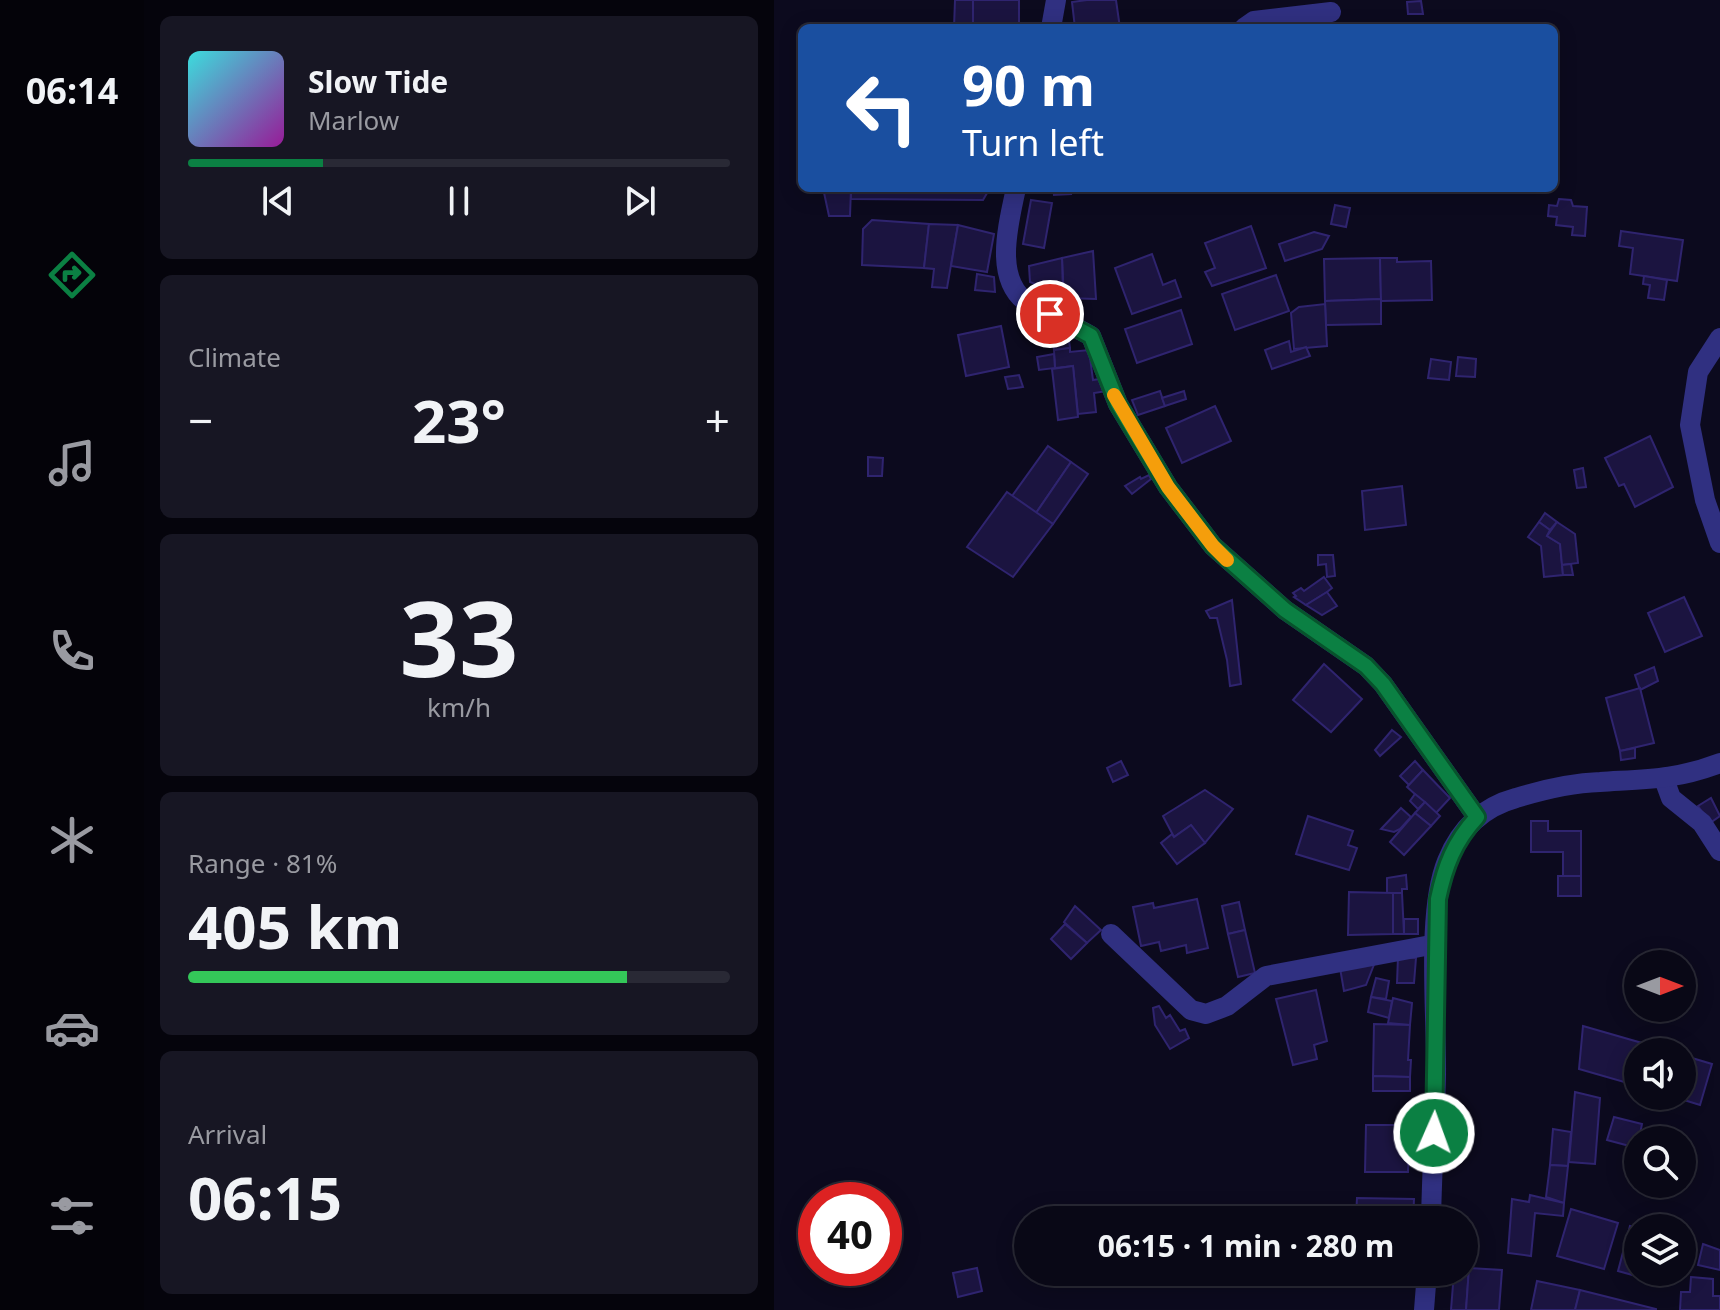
<!DOCTYPE html>
<html lang="en">
<head>
<meta charset="utf-8">
<style>
  body { margin:0; font-family:"Noto Sans",sans-serif; background:#171623; color:#f1f3f6; height:100vh; display:flex; flex-direction:column; font-size:30px; white-space:nowrap }
  * { box-sizing:border-box; margin:0 }
  p { font-size:26px; color:#999aa1 }
  .icon { flex:none; width:44px; height:44px; fill:none; stroke:currentColor; stroke-width:2; stroke-linecap:round; stroke-linejoin:round }
  .map { position:relative; flex:1; overflow:hidden }
  .drawer { display:flex; flex-direction:column; gap:16px; padding:16px; background:#05040c; width:630px }
  .drawer>* { flex:none }
  .top-card { position:absolute; left:24px; top:24px; width:760px; height:168px; border-radius:12px; box-shadow:0 4px 20px #0003,0 0 0 2px #292935; background:#1a4fa0; color:#fff; overflow:hidden }
  .needle { width:52px; rotate:90deg }
  .controls { position:absolute; left:850px; top:950px; display:grid; gap:16px }
  .controls a { display:grid; place-items:center; width:72px; height:72px; border-radius:50%; background:#090816; box-shadow:0 4px 20px #0003,0 0 0 2px #292935; font-size:40px }
  .speed { position:absolute; left:24px; top:1182px; display:flex; gap:16px; font-size:40px; font-weight:700; text-align:center }
  .speed>* { display:grid; place-content:center; width:104px; height:104px; border-radius:50%; background:#090816; box-shadow:0 4px 20px #0003,0 0 0 2px #292935; line-height:1 }
  .speed .limit { border:12px solid #d22; background:#fff; color:#111 }
  .pin { position:absolute; display:grid; place-items:center; width:68px; height:68px; color:#fff; margin:-34px; border:4px solid #fff; border-radius:50%; box-shadow:0 2px 8px #0007 }
  .me { position:absolute; width:88px; margin:-44px; rotate:2deg; stroke-linejoin:round; filter:drop-shadow(0 0 6px #0008) }
  .turn { display:flex; align-items:center; gap:28px; height:168px; padding:0 32px; font-size:36px }
  .turn .icon { width:104px; height:104px; stroke-width:2.5 }
  .turn b { display:block; font-size:56px; line-height:68px }
  .big { font-size:60px; font-weight:700; line-height:1.1 }
  .drawer .tile { flex:1; display:flex; flex-direction:column; justify-content:center; gap:12px; min-width:0; padding:0 28px; border-radius:12px; background:#171623 }
  .drawer .dial { align-items:center; gap:0 }
  .dial b { font-size:104px; line-height:1 }
  .song { display:flex; align-items:center; gap:24px }
  .cover { width:96px; height:96px; border-radius:12px; background:linear-gradient(135deg,hsl(180 70% 55%),hsl(300 70% 35%)) }
  .played { height:8px; border-radius:4px; background:linear-gradient(90deg,#0b8043 25%,#292935 25%) }
  .keys { display:flex; justify-content:space-around; direction:ltr }
  .heat { display:flex; justify-content:space-between; align-items:center; font-size:44px; direction:ltr }
  .charge { height:12px; border-radius:6px; background:linear-gradient(90deg,#34c759 81%,#292935 0) }
  .trip { position:absolute; left:240px; top:1206px; width:464px; height:80px; border-radius:40px; background:#090816; box-shadow:0 4px 20px #0003,0 0 0 2px #292935; font-weight:700; line-height:80px; text-align:center }
  main { display:flex; flex:1; min-height:0 }
  .tab-bar { display:flex; flex-direction:column; width:144px; justify-content:space-around; align-items:center; background:#040309; color:#999aa1 }
  .tab-bar .icon { width:56px; height:56px }
  .tab-bar .selected { color:#0b8043 }
  .tab-bar b { font-size:36px; color:#f1f3f6 }
  .map>svg:first-child { display:block }
  .building { fill:#1b1440; stroke:#2f246f; stroke-width:2 }
  .lines { fill:none; stroke-linecap:round; stroke-linejoin:round }
  .minor { stroke:#303081; stroke-width:20 }
  .route-casing { stroke:#07532c; stroke-width:20 }
  .route { stroke:#0b8043; stroke-width:14 }
  .slow { stroke:#f59e0b; stroke-width:14 }
</style>
</head>
<body>
<main>
<nav class="tab-bar">
<b>06:14</b>
<svg class="icon selected" aria-label="directions" viewBox="0 0 24 24"><path d="M12 3l9 9-9 9-9-9zM9 14v-3h6M13 9l2 2-2 2"/></svg>
<svg class="icon" aria-label="music" viewBox="0 0 24 24"><path d="M9 18V5l10-2v13"/><circle cx="6" cy="18" r="3"/><circle cx="16" cy="16" r="3"/></svg>
<svg class="icon" aria-label="phone" viewBox="0 0 24 24"><path d="M5 4h4l2 5-3 2q2 4 5 5l2-3 5 2v4C11 20 4 13 5 4z"/></svg>
<svg class="icon" aria-label="climate" viewBox="0 0 24 24"><path d="M12 3v18M4 7l16 10M4 17L20 7"/></svg>
<svg class="icon" aria-label="car" viewBox="0 0 24 24"><path d="M5 17H2v-5l4-1 3-4h7l3 4 3 1v5h-3M9 17h6M6 11h13"/><circle cx="7" cy="17" r="2"/><circle cx="17" cy="17" r="2"/></svg>
<svg class="icon" aria-label="filters" viewBox="0 0 24 24"><path d="M4 7h16M4 17h16"/><circle cx="9" cy="7" r="2"/><circle cx="15" cy="17" r="2"/></svg>
</nav>
<section class="drawer">
<div class="tile">
<div class="song"><i class="cover"></i><div><b>Slow Tide</b><p>Marlow</p></div></div>
<div class="played"></div>
<div class="keys"><svg class="icon" aria-label="previous" viewBox="0 0 24 24"><path d="M18 5L8 12l10 7zM5 5v14"/></svg><svg class="icon" aria-label="pause" viewBox="0 0 24 24"><path d="M8 5v14M16 5v14"/></svg><svg class="icon" aria-label="next" viewBox="0 0 24 24"><path d="M6 5l10 7-10 7zM19 5v14"/></svg></div>
</div>
<div class="tile"><p>Climate</p>
<div class="heat"><a>−</a><b class="big">23°</b><a>+</a></div>
</div>
<div class="tile dial"><b>33</b><p>km/h</p></div>
<div class="tile"><p>Range · 81%</p><b class="big">405 km</b><div class="charge"></div></div>
<div class="tile"><p>Arrival</p><b class="big">06:15</b></div>
</section>
<div class="map">
<svg width="946" height="1310" viewBox="0 0 946 1310">
  <rect width="100%" height="100%" fill="#0c0a1e"/>
  <g class="building">
    <polygon points="181,0 199,0 199,28 180,28"/>
    <rect x="199" y="0" width="46" height="28"/>
    <polygon points="313,0 342,0 346,28 301,28 298,2"/>
    <polygon points="647,1 649,14 634,14 633,2"/>
    <polygon points="49,188 77,188 76,216 55,216"/>
    <polygon points="77,188 216,188 209,200 77,199"/>
    <polygon points="279,188 296,188 297,194 280,195"/>
    <polygon points="785,199 797,200 799,206 813,207 811,236 798,235 799,227 782,225 783,217 774,216 775,205 783,206"/>
    <polygon points="257,200 278,203 270,248 249,244"/>
    <polygon points="561,205 576,208 572,227 557,224"/>
    <polygon points="98,220 155,224 150,268 88,265 89,229"/>
    <polygon points="155,224 184,225 173,288 158,287 160,269 150,268"/>
    <polygon points="184,225 220,234 213,272 177,266"/>
    <polygon points="477,226 492,268 438,286 431,272 441,268 431,243"/>
    <polygon points="847,231 909,240 903,281 856,274 859,248 845,246"/>
    <polygon points="540,232 555,236 548,249 511,261 505,244"/>
    <polygon points="319,251 322,299 290,298 288,258"/>
    <polygon points="378,254 389,285 401,280 407,297 358,314 341,268"/>
    <polygon points="288,258 289,295 256,282 255,266"/>
    <polygon points="606,258 607,299 551,301 550,259"/>
    <polygon points="606,258 623,258 623,262 657,261 658,300 607,301"/>
    <polygon points="203,274 220,277 221,292 201,290"/>
    <polygon points="502,275 515,311 461,330 448,294"/>
    <polygon points="870,276 893,280 890,300 874,298 876,285 869,284"/>
    <polygon points="607,299 607,324 552,325 551,301"/>
    <polygon points="551,304 553,346 520,349 517,313 525,307"/>
    <polygon points="407,310 418,344 363,363 351,329"/>
    <polygon points="227,326 235,367 192,376 184,335"/>
    <polygon points="295,340 296,348 280,350 279,343"/>
    <polygon points="515,341 517,352 532,347 536,356 498,369 491,350"/>
    <polygon points="296,348 296,352 315,350 319,380 331,378 333,391 320,393 322,412 304,414 299,366 281,368 280,350"/>
    <polygon points="280,354 281,368 265,370 263,357"/>
    <polygon points="684,357 702,359 701,377 682,376"/>
    <polygon points="657,359 677,362 675,380 654,378"/>
    <polygon points="299,366 304,417 284,420 278,369"/>
    <polygon points="245,375 249,387 234,389 231,377"/>
    <polygon points="386,391 391,406 364,415 358,400"/>
    <polygon points="410,391 412,399 391,406 388,398"/>
    <polygon points="441,406 457,441 408,463 392,428"/>
    <polygon points="876,436 899,487 861,507 850,484 845,486 831,458"/>
    <polygon points="274,446 297,462 262,513 238,496"/>
    <polygon points="94,457 109,458 108,476 94,476"/>
    <polygon points="297,462 314,474 279,524 262,513"/>
    <polygon points="809,468 812,487 803,488 800,470"/>
    <polygon points="375,475 377,479 358,494 351,486 366,477 367,479"/>
    <polygon points="628,486 632,525 591,530 588,491"/>
    <polygon points="233,492 279,524 239,577 193,547"/>
    <polygon points="771,513 783,522 776,530 765,522"/>
    <polygon points="765,522 776,530 773,536 786,544 789,575 770,577 767,546 754,537"/>
    <polygon points="783,522 801,534 804,563 788,565 786,544 773,536"/>
    <polygon points="544,555 559,555 561,576 553,577 552,564 544,565"/>
    <polygon points="797,564 799,575 789,575 788,565"/>
    <polygon points="550,577 558,588 553,592 532,605 520,597 522,596 519,593 527,588 530,591"/>
    <polygon points="553,592 563,606 548,615 532,605"/>
    <polygon points="910,597 928,636 891,652 874,613"/>
    <polygon points="458,600 467,684 456,686 453,660 443,618 436,618 432,611"/>
    <polygon points="550,664 588,699 557,732 519,700"/>
    <polygon points="880,667 884,681 866,690 861,675"/>
    <polygon points="866,688 880,743 846,751 832,698"/>
    <polygon points="618,730 627,737 606,756 601,750"/>
    <polygon points="861,748 861,758 847,760 846,751"/>
    <polygon points="347,761 354,775 339,782 333,768"/>
    <polygon points="641,761 649,770 635,785 626,776"/>
    <polygon points="649,770 676,798 662,813 633,787"/>
    <polygon points="431,790 459,809 431,843 417,825 400,837 389,816"/>
    <polygon points="641,794 651,802 644,809 636,801"/>
    <polygon points="937,798 946,816 936,823 924,806"/>
    <polygon points="651,802 666,816 657,826 641,813"/>
    <polygon points="627,808 637,817 626,829 620,832 607,829"/>
    <polygon points="641,813 657,826 630,855 616,842"/>
    <polygon points="534,816 579,831 574,845 583,848 575,870 522,854"/>
    <polygon points="757,821 774,821 774,831 807,831 807,876 789,876 789,852 757,852"/>
    <polygon points="417,825 431,843 403,864 387,843 398,834 400,837"/>
    <polygon points="632,875 633,889 628,889 628,893 613,893 613,878"/>
    <rect x="784" y="876" width="23" height="20"/>
    <polygon points="575,892 619,893 619,934 574,935"/>
    <polygon points="619,893 628,893 630,934 619,934"/>
    <polygon points="423,899 434,948 413,953 412,945 387,951 385,942 367,946 359,907 379,903 380,908"/>
    <polygon points="465,902 471,930 454,934 448,906"/>
    <polygon points="301,906 327,930 313,943 290,922"/>
    <rect x="630" y="919" width="14" height="15"/>
    <polygon points="291,924 313,943 297,959 277,939"/>
    <polygon points="471,930 481,973 464,977 454,934"/>
    <polygon points="603,957 592,985 570,991 566,968"/>
    <polygon points="624,957 642,958 640,983 623,983"/>
    <polygon points="602,978 615,981 612,999 597,997"/>
    <polygon points="542,990 553,1041 540,1045 543,1059 519,1065 502,999"/>
    <polygon points="597,997 618,1001 615,1018 594,1012"/>
    <polygon points="619,998 638,1003 636,1025 614,1023"/>
    <polygon points="385,1006 392,1018 396,1015 406,1031 411,1029 415,1038 396,1049 381,1025 379,1008"/>
    <polygon points="600,1024 636,1025 634,1060 637,1060 636,1077 599,1076"/>
    <polygon points="809,1026 875,1045 873,1052 864,1052 864,1086 805,1069"/>
    <polygon points="908,1055 938,1064 926,1105 897,1096 908,1096"/>
    <polygon points="599,1076 636,1077 636,1091 599,1091"/>
    <polygon points="801,1092 826,1098 821,1164 795,1162"/>
    <polygon points="840,1117 868,1124 863,1148 833,1140"/>
    <polygon points="592,1125 636,1125 634,1172 591,1172"/>
    <polygon points="779,1129 797,1132 794,1166 776,1165"/>
    <polygon points="776,1165 794,1166 790,1203 772,1197"/>
    <polygon points="756,1195 790,1203 789,1216 761,1213 757,1256 734,1253 738,1199 755,1202"/>
    <polygon points="583,1198 640,1199 639,1220 606,1220 606,1217 582,1216"/>
    <polygon points="797,1209 844,1223 830,1269 783,1256"/>
    <polygon points="856,1226 864,1228 864,1272 895,1272 891,1284 844,1271"/>
    <polygon points="929,1244 946,1250 946,1270 924,1265"/>
    <polygon points="690,1267 695,1268 692,1310 677,1310 680,1272 690,1272"/>
    <polygon points="203,1268 208,1291 184,1297 179,1273"/>
    <polygon points="695,1268 728,1270 725,1310 692,1310"/>
    <polygon points="917,1277 939,1279 939,1296 946,1296 946,1310 906,1310 907,1292 916,1292"/>
    <polygon points="763,1281 806,1290 801,1310 757,1310"/>
    <polygon points="806,1290 882,1309 882,1310 801,1310"/>
  </g>
  <g class="lines">
    <g class="minor">
      <polyline points="277,28 282,0"/>
      <polyline points="470,28 480,21 557,12"/>
      <path d="M242 188C235 223 218 280 255 304 274 317 297 324 317 336L344 404 394 487 439 546 511 610 592 666 609 684 703 817"/>
      <polyline points="946,338 924,372 916,425 931,500 946,543"/>
      <polyline points="890,779 897,798 928,823 946,851"/>
      <polyline points="337,934 417,1010 432,1014 453,1006 492,976 662,944"/>
      <path d="M657 1220C658 1171 661 1122 662 1074 663 1016 652 912 673 861 686 829 709 807 742 798 768 790 799 783 826 782 873 779 901 780 946 763"/>
      <polyline points="650,1310 653,1272"/>
    </g>
  </g>
  <g class="lines">
    <g class="route-casing">
      <path id="route" d="M276 314 317 336 344 404 394 487 439 546 511 610 592 666 609 684 703 817C680 842 671 866 664 899L660 1133"/>
    </g>
    <use href="#route" class="route"/>
    <polyline class="slow" points="340,395 394,487 439,546 453,560"/>
  </g>
</svg>
<div class="controls">
<a><svg class="needle" viewBox="-14 -14 28 28"><path d="M0-13l5 13h-10z" fill="#e53935"/><path d="M0 13l5-13h-10z" fill="#999aa1"/></svg></a>
<a><svg class="icon" aria-label="sound" viewBox="0 0 24 24"><path d="M4 9h4l5-4v14l-5-4H4zM17 9q2 3 0 6"/></svg></a>
<a><svg class="icon" aria-label="search" viewBox="0 0 24 24"><circle cx="10" cy="10" r="6"/><path d="M15 15l6 6"/></svg></a>
<a><svg class="icon" aria-label="layers" viewBox="0 0 24 24"><path d="M12 4l9 5-9 5-9-5zM3 14l9 5 9-5"/></svg></a>
</div>
<div class="speed"><div class="limit">40</div></div>
<div class="pin" style="left:276px;top:314px;background:#d93025"><svg class="icon" aria-label="arrive" viewBox="0 0 24 24"><path d="M6 21V4h12l-3 4 3 4H6"/></svg></div>
<svg class="me" style="left:660px;top:1133px" viewBox="-20 -20 40 40"><circle r="17" fill="#0b8043" stroke="#fff" stroke-width="3"/><path d="M0-11L8 9 0 5-8 9z" fill="#fff"/></svg>
<div class="trip">06:15 · 1 min · 280 m</div>
<div class="top-card">
<div class="turn"><svg class="icon" aria-label="left" viewBox="0 0 24 24"><path d="M17 20v-9H6M10 6l-5 5 5 5"/></svg><div><b>90 m</b>Turn left</div></div>
</div>
</div>
</main>
</body>
</html>
